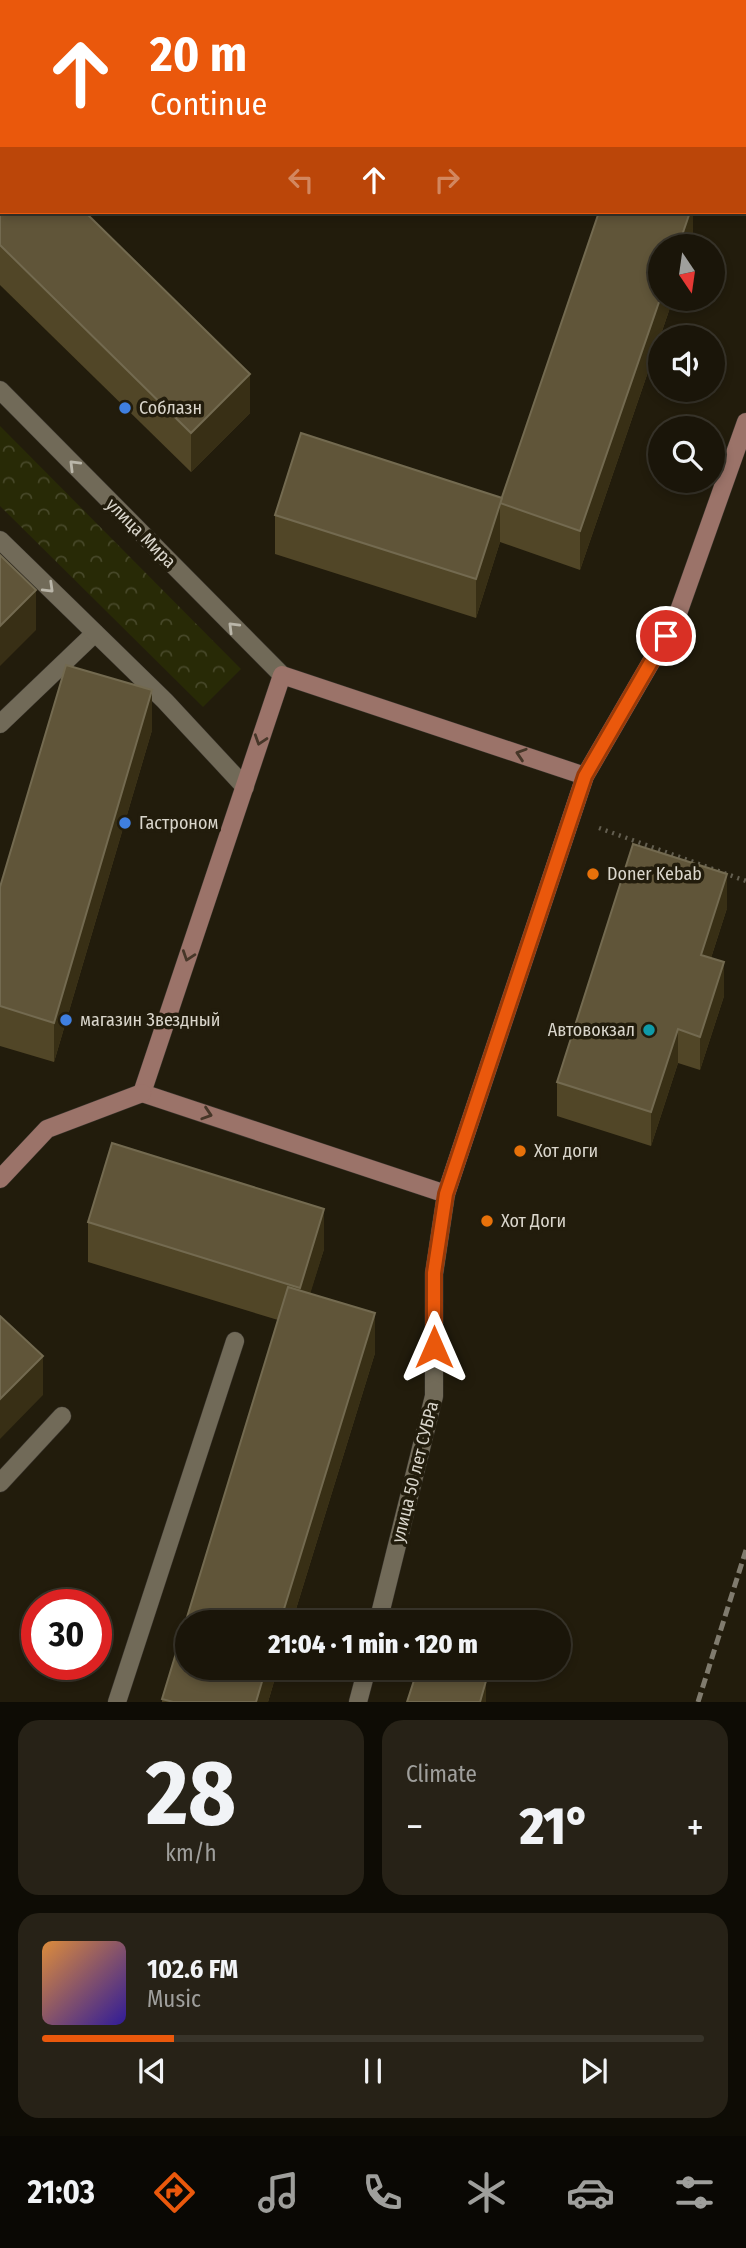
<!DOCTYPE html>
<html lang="en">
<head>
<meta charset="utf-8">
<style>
  body { margin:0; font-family:"Fira Sans Condensed",sans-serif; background:#272217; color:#f1f3f6; height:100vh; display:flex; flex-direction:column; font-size:26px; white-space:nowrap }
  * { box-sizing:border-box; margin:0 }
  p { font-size:23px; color:#9f9f9c }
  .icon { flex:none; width:38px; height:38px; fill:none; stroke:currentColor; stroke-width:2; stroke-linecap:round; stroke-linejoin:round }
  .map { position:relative; height:1702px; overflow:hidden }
  .panel { display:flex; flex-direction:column; gap:18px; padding:18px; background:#0e0c05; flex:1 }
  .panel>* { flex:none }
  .guide { position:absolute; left:0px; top:0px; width:747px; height:214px; box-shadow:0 4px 10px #0003,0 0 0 2px #38342a; background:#ea580c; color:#fff; overflow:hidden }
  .needle { width:46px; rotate:167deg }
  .controls { position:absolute; left:648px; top:234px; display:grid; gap:14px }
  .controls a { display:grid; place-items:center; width:77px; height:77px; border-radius:50%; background:#1a1509; box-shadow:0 4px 10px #0003,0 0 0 2px #38342a; font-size:35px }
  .speed { position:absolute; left:21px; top:1589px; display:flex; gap:14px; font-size:35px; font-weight:700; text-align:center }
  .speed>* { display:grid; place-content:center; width:91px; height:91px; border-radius:50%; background:#1a1509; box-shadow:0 4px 10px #0003,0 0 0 2px #38342a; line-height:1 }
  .speed .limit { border:10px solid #d22; background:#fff; color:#111 }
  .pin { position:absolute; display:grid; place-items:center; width:60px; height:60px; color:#fff; margin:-30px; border:4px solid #fff; border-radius:50%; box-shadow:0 2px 7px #0007 }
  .me { position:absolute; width:77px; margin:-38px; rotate:0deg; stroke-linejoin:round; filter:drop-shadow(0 0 5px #0008) }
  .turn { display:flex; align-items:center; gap:24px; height:147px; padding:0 35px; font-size:32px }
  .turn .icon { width:91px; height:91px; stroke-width:2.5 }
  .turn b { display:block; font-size:49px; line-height:60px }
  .lanes { display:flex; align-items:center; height:66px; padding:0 35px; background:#0003; justify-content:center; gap:35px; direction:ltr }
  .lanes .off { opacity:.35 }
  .big { font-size:52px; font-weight:800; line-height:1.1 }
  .panel .card { flex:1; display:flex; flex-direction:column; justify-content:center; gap:10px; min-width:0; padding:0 24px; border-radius:21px; background:#272217 }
  .panel .dial { align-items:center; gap:0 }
  .dial b { font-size:91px; line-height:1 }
  .song { display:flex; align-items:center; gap:21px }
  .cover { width:84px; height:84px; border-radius:10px; background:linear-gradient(135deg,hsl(30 70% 55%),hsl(250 70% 35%)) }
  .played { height:7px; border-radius:4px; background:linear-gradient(90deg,#ea580c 20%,#38342a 20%) }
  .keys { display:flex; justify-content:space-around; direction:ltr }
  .heat { display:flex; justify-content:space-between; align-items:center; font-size:38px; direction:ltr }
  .panel .tiles { flex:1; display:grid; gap:18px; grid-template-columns:1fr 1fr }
  .card:last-child { grid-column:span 2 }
  .trip { position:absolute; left:175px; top:1610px; width:396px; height:70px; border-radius:35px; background:#1a1509; box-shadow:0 4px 10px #0003,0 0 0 2px #38342a; font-weight:800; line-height:70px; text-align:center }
  .menu { display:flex; height:112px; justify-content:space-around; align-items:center; background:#0a0804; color:#9f9f9c }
  .menu .icon { width:49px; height:49px }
  .menu .active { color:#ea580c }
  .menu b { font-size:32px; color:#f1f3f6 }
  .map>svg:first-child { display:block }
  .forest { fill:url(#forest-crowns) }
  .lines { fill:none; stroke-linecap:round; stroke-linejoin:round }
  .lane-casing { stroke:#39342d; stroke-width:19 }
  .street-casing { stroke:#39342d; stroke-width:19 }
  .secondary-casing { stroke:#39342d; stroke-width:19 }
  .path { stroke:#635e50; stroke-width:4.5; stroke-dasharray:2 5; stroke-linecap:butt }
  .lane { stroke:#716a58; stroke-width:18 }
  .street { stroke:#716a58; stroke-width:18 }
  .secondary { stroke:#9b7369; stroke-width:18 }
  .rail { stroke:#807b6e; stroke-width:5; stroke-dasharray:10 5; stroke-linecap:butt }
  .wall { fill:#514627 }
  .shaded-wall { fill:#382f15 }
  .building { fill:#605539; stroke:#736a50; stroke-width:2 }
  .oneway { stroke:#bab6a9 }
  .oneway2 { stroke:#463628 }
  .route-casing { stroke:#983908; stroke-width:18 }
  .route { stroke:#ea580c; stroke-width:12 }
  .shop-dot { fill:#3f7fe0; stroke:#221c0c; stroke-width:2.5 }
  .food-dot { fill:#e8710a; stroke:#221c0c; stroke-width:2.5 }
  .culture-dot { fill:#0f9aa8; stroke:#221c0c; stroke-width:2.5 }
  .labels { text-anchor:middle; stroke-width:7; stroke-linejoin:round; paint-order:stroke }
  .poi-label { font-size:18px; fill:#dad6cc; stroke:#221c0c; text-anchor:start }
  .street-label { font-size:18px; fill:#dad6cc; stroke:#221c0c }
</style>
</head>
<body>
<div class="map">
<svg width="746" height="1702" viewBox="0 0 746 1702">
  <defs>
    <pattern id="forest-crowns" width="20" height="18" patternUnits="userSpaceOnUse" patternTransform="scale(1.75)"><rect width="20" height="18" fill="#282a06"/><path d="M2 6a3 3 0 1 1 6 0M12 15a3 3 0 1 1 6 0" fill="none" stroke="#474829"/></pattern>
  </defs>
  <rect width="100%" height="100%" fill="#221c0c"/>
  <polygon class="forest" points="0,426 241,669 203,707 0,506"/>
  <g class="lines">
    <g class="lane-casing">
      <g id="lane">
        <polyline points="0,724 95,633"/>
        <polyline points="0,1483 62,1416"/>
        <polyline points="117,1702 235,1341"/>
      </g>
    </g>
    <g class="street-casing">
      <g id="street">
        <polyline points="0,390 282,675"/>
        <polyline points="0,540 165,701 245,787"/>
        <polyline points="378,1622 434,1396 434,1274 446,1194"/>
        <polyline points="358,1702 367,1668"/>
      </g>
    </g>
    <g class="secondary-casing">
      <g id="secondary">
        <polyline points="142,1093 446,1194 585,776 676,619 746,422"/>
        <polyline points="142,1093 282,675 585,776"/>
        <polyline points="0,1179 47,1129 142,1093"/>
      </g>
    </g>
    <polyline class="path" points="599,828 746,881"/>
    <use href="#lane" class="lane"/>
    <use href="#street" class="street"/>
    <use href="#secondary" class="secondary"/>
    <polyline class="rail" points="698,1702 746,1550"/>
  </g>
  <g class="wall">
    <polygon points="111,0 203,0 202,2 113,2"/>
    <polygon points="0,128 250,413 191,472 0,285"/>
    <polygon points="693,212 693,242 660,299 673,299 580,570 500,542 476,618 275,554 275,515 502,498"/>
    <polygon points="152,730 54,1062 0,1046 0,887"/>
    <polygon points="727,908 711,958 724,996 700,1070 678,1063 651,1146 557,1116 557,1082"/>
    <polygon points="88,1222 324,1249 310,1293 375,1353 292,1622 187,1622 187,1668 278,1668 268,1702 162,1702 162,1699 278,1320 88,1262"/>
  </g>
  <g class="shaded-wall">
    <polygon points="174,0 203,0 202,2 172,2"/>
    <polygon points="690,212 693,212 693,242 691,247 678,247"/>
    <polygon points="660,299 673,299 580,570 580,531"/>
    <polygon points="250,374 250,413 191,472 191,433"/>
    <polygon points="500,503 500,542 476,618 476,579"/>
    <polygon points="36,590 36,630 0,666 0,626"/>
    <polygon points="152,690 152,730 54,1062 54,1023"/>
    <polygon points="727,874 727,908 701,989 701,955"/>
    <polygon points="724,962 724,996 700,1070 700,1037"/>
    <polygon points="678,1029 678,1063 651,1146 651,1112"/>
    <polygon points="324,1209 324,1249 300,1327 300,1288"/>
    <polygon points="375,1313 375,1353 292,1622 280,1622"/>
    <polygon points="43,1356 43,1395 0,1439 0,1399"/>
    <polygon points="266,1668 278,1668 268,1702 256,1702"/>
    <polygon points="486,1681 486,1702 480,1702"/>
  </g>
  <g class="building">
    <polygon points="139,0 174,0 172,2 141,2"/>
    <polygon points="694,0 746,0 746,114 746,2 694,2"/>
    <polygon points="0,128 2,130 2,212 85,212 250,374 191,433 0,245"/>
    <polygon points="599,212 690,212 678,247 660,247 660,299 580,531 500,503"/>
    <polygon points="301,433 502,498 476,579 275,515"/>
    <polygon points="0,555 36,590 0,626"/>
    <polygon points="66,665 152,690 54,1023 0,1006 0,887"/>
    <polygon points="633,844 727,874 701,955 724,962 700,1037 678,1029 651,1112 557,1082"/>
    <polygon points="112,1143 324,1209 300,1288 88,1222"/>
    <polygon points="288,1287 375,1313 280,1622 187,1622 187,1668 266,1668 256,1702 173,1702 162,1699"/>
    <polygon points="0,1316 43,1356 0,1399"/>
    <polygon points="418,1668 447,1668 486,1681 480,1702 407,1702"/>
  </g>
  <defs><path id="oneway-chevron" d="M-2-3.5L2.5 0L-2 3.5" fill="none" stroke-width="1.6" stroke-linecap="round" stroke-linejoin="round" transform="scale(1.75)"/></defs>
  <g class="oneway">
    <use href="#oneway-chevron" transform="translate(74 465) rotate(-135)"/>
    <use href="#oneway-chevron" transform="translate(49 588) rotate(44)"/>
    <use href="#oneway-chevron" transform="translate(233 627) rotate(-135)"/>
  </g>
  <g class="oneway2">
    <use href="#oneway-chevron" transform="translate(260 740) rotate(108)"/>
    <use href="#oneway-chevron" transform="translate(521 754) rotate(-162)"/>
    <use href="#oneway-chevron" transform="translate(188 956) rotate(109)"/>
    <use href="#oneway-chevron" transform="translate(207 1114) rotate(18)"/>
  </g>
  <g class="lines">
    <g class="route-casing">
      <polyline id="route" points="434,1347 434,1273 446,1194 585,776 666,636"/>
    </g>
    <use href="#route" class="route"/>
  </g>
  <g class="shop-dot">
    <circle cx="125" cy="408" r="7"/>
    <circle cx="125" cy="823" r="7"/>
    <circle cx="66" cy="1020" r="7"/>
  </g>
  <g class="food-dot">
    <circle cx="593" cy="874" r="7"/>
    <circle cx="520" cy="1151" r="7"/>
    <circle cx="487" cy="1221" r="7"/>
  </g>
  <circle class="culture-dot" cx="649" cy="1030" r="7"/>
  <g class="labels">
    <g class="poi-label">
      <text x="139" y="414">Соблазн</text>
      <text x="139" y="829">Гастроном</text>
      <text x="607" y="880">Doner Kebab</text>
      <text x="80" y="1026">магазин Звездный</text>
      <text x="635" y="1036" text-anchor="end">Автовокзал</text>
      <text x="534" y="1157">Хот доги</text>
      <text x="501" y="1227">Хот Доги</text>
    </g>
    <g class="street-label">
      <text transform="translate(141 533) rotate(45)" y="6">улица Мира</text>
      <text transform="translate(415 1472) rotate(-76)" y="6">улица 50 лет СУБРа</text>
    </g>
  </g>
</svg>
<div class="controls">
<a><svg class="needle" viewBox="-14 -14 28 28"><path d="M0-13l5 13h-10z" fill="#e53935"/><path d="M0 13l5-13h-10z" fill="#9f9f9c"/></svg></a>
<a><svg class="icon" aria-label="sound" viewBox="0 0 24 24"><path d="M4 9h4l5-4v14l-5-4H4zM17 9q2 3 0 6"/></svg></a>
<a><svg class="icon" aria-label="search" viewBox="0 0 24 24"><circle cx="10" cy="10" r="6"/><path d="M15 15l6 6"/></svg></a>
</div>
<div class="speed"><div class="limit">30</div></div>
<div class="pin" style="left:666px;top:636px;background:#d93025"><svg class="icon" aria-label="arrive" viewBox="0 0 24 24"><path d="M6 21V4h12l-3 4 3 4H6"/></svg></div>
<svg class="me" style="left:434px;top:1347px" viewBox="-20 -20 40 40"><path d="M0-17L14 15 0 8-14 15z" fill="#ea580c" stroke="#fff" stroke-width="4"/></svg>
<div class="trip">21:04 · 1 min · 120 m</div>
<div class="guide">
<div class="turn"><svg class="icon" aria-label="ahead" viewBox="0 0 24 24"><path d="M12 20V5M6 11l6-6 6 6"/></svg><div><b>20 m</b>Continue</div></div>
<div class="lanes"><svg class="icon off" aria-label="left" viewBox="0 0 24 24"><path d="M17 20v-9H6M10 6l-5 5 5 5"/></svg><svg class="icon" aria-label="ahead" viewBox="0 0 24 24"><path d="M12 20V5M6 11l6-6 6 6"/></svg><svg class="icon off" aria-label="right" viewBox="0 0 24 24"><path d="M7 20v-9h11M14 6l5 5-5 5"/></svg></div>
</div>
</div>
<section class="panel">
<div class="tiles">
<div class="card dial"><b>28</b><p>km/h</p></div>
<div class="card"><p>Climate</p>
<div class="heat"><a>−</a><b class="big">21°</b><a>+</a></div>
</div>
<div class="card">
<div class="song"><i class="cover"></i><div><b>102.6 FM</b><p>Music</p></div></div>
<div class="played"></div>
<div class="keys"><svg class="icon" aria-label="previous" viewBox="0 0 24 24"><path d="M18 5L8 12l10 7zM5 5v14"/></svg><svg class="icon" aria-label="pause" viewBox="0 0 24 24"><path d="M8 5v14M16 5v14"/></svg><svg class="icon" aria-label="next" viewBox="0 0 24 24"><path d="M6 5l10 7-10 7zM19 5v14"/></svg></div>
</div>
</div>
</section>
<nav class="menu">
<b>21:03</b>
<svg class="icon active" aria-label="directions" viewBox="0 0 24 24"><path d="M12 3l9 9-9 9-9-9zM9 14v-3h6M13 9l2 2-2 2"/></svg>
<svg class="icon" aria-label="music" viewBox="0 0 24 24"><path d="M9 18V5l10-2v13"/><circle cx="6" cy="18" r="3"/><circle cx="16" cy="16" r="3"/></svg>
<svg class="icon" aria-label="phone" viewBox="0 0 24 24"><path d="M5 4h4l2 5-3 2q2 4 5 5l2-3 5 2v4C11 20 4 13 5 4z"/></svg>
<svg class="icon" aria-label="climate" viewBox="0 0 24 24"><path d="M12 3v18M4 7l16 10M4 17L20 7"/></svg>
<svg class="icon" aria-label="car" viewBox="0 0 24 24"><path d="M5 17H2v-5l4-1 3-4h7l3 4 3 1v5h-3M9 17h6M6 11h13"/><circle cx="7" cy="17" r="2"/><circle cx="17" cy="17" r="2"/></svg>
<svg class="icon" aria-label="filters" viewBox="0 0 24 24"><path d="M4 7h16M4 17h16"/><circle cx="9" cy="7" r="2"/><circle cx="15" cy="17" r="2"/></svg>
</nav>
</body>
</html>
